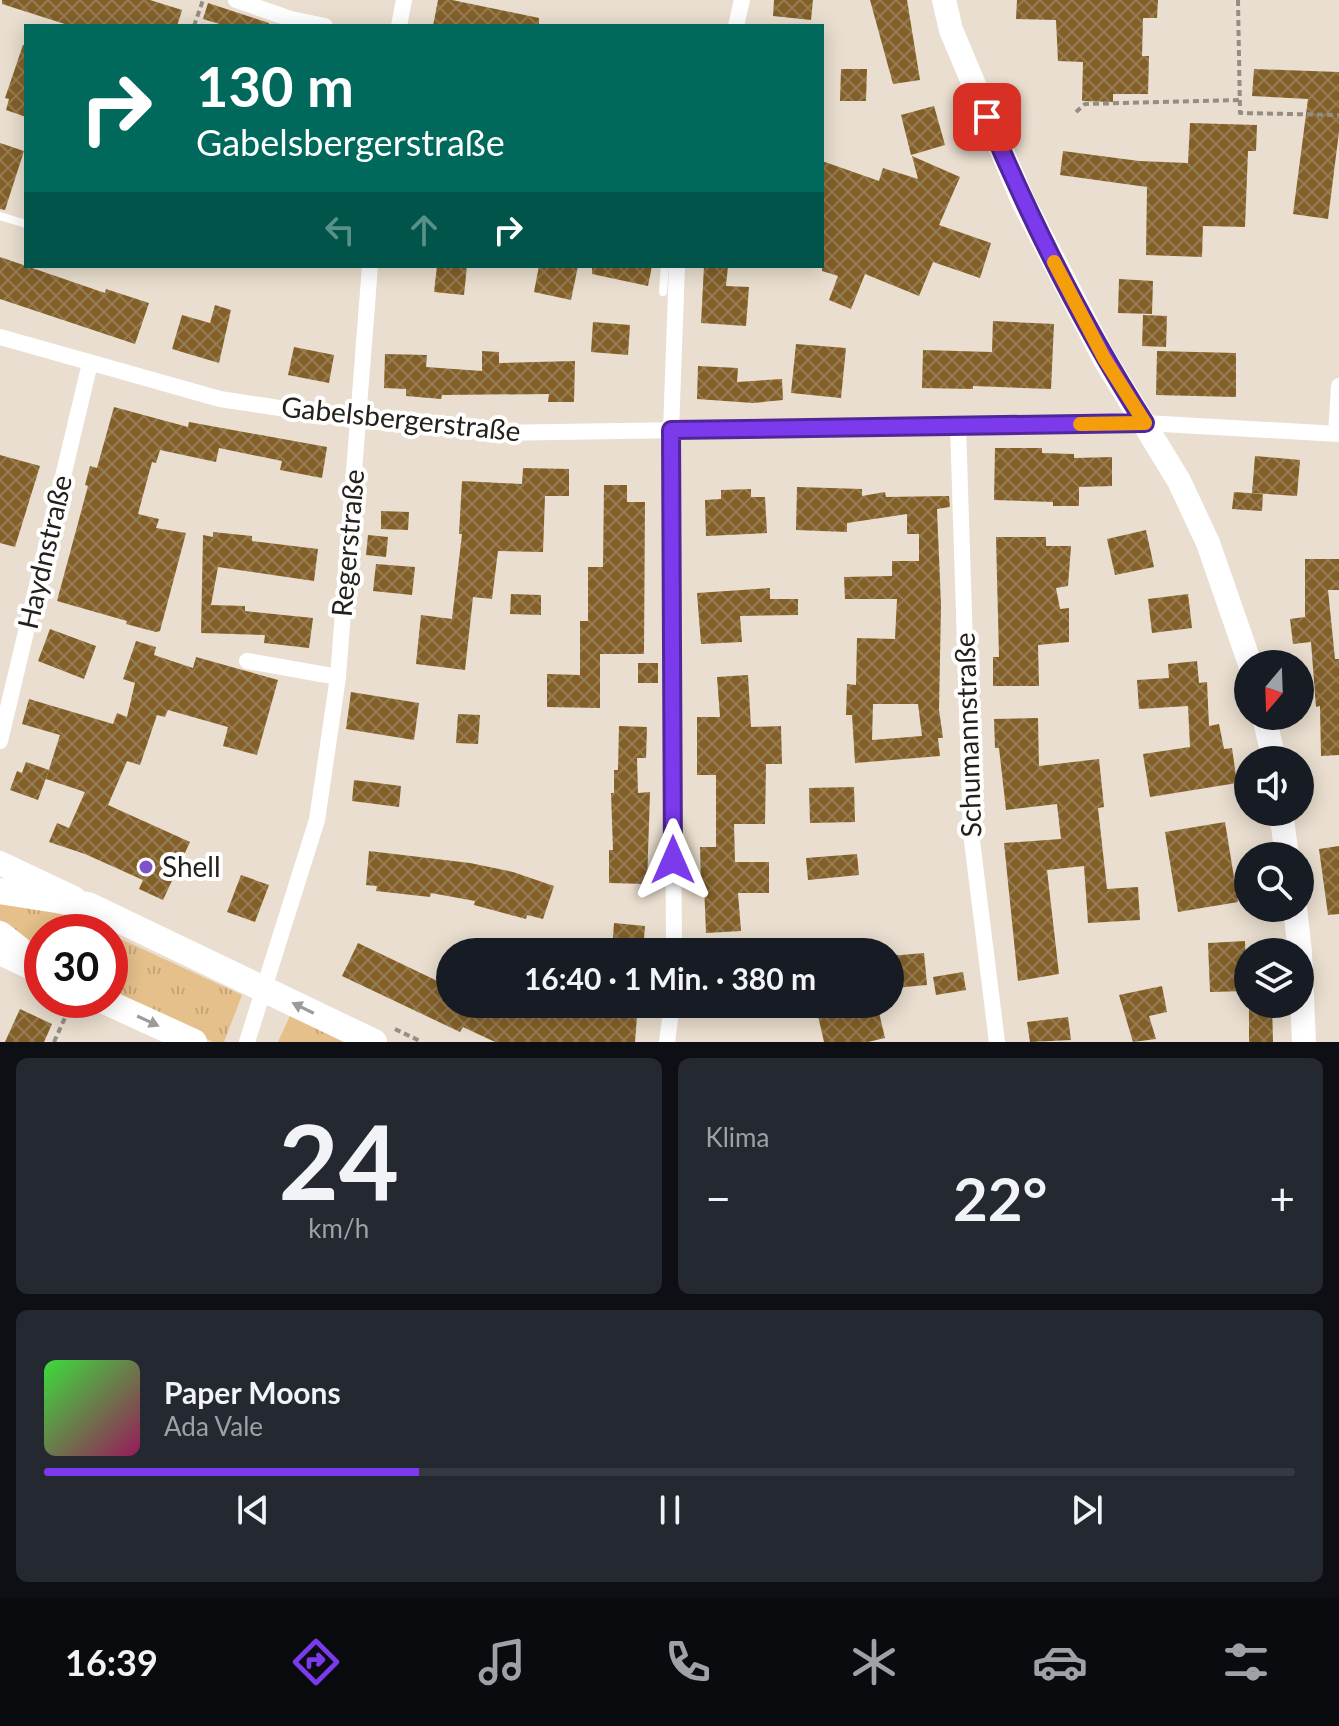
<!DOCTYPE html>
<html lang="de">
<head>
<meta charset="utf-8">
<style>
  body { margin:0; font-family:Lato,sans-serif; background:#242831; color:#f1f3f6; height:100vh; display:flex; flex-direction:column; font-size:30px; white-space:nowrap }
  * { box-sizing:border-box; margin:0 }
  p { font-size:26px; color:#9ea1a6 }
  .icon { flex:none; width:44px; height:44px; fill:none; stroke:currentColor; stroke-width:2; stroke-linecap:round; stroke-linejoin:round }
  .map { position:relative; height:1042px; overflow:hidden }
  .details { display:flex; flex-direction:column; gap:16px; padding:16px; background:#0d0f14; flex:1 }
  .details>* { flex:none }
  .top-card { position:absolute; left:24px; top:24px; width:800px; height:244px; border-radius:0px; box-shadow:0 4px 20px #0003; background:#00695c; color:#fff; overflow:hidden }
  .needle { width:52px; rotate:199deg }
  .buttons { position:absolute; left:1234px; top:650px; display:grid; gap:16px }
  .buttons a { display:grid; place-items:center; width:80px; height:80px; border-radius:50%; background:#171b24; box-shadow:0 4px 20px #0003; font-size:40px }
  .speed { position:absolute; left:24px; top:914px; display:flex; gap:16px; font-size:40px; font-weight:700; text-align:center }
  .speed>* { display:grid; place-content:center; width:104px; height:104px; border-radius:50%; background:#171b24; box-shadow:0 4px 20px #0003; line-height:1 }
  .speed .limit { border:12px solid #d22; background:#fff; color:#111 }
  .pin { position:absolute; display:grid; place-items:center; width:68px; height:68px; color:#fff; margin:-34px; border-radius:16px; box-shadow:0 4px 12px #0006 }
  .me { position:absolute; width:88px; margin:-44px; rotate:0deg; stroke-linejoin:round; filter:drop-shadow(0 0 6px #0008) }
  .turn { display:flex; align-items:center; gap:28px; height:168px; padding:0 40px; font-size:36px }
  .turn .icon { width:104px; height:104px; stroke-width:2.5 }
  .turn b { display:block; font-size:56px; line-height:68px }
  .lanes { display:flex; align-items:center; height:76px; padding:0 40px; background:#0003; justify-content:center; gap:40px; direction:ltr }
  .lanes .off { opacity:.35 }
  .big { font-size:60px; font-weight:700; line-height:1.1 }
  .details .widget { flex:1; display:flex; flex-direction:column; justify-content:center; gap:12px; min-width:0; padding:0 28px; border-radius:12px; background:#242831 }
  .details .dial { align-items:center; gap:0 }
  .dial b { font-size:104px; line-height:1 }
  .song { display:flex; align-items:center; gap:24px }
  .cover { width:96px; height:96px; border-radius:12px; background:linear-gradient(135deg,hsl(120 70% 55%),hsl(330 70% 35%)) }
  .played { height:8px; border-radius:4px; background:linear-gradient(90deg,#7c3aed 30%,#363941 30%) }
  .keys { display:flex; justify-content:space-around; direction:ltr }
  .heat { display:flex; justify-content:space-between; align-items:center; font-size:44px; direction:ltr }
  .details .tiles { flex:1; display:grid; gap:16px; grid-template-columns:1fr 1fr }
  .widget:last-child { grid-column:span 2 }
  .trip { position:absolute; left:436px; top:938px; width:468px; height:80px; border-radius:40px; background:#171b24; box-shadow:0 4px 20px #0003; font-weight:700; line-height:80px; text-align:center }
  .tab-bar { display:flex; height:128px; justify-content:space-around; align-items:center; background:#090b0e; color:#9ea1a6 }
  .tab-bar .icon { width:56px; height:56px }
  .tab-bar .on { color:#7c3aed }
  .tab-bar b { font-size:36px; color:#f1f3f6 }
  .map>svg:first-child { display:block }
  .grass { fill:url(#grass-tufts) }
  .building { fill:url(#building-cross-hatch); fill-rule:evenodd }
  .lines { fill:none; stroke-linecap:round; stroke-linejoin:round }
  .path { stroke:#958d82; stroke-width:4; stroke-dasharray:6 4; stroke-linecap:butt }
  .lane { stroke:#fff; stroke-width:8 }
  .street { stroke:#fff; stroke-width:16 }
  .secondary { stroke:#fff; stroke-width:24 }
  .primary { stroke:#fff; stroke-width:26 }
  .oneway { fill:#9c9b98 }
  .route-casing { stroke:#51269a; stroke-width:20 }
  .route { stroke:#7c3aed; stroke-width:14 }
  .slow { stroke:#f59e0b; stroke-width:14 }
  .poi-dot { fill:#7f50c8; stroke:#fff; stroke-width:3 }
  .labels { text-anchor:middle; stroke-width:8; stroke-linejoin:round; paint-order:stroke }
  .street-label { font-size:28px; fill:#24201a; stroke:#fff }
  .poi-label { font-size:28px; fill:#24201a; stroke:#fff; text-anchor:start }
</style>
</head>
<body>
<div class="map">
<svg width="1339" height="1042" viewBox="0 0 1339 1042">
  <defs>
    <pattern id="grass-tufts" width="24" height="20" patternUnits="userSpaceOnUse" patternTransform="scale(2)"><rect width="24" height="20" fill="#e6c08b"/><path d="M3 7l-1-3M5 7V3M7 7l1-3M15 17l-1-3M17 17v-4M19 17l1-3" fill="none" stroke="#c5a577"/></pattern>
    <pattern id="building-cross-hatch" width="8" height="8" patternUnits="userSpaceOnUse" patternTransform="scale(2)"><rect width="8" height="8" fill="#846028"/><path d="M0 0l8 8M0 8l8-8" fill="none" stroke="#957c54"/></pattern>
  </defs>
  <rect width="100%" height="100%" fill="#e9decf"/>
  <g class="grass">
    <polygon points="0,900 60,914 106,932 42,932 42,952 0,920"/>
    <polygon points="110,934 242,995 224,1042 213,1042 110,992"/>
    <polygon points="293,1009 360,1042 278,1042"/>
  </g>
  <g class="building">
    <polygon points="2,0 150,0 182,10 177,26 71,26 2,4"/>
    <polygon points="438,0 452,0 539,18 539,26 433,26"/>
    <polygon points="774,0 813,0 811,20 773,16"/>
    <polygon points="870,0 907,0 920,80 893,84"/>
    <polygon points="1017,0 1158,0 1157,18 1143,18 1142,56 1149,56 1148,94 1113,94 1113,102 1082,101 1083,62 1058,61 1056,20 1016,19"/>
    <polygon points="208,3 269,23 268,26 226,26 203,19"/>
    <polygon points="23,45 26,45 26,117 6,110 9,99 5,98"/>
    <polygon points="841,69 867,69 866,101 840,101"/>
    <polygon points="1254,69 1339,72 1339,132 1328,219 1293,214 1308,99 1252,96"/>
    <polygon points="934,106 945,145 911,155 901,115"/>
    <polygon points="1190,123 1257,125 1256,151 1248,151 1245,227 1203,226 1202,257 1146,255 1147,187 1060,175 1063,151 1139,161 1188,163"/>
    <polygon points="0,143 24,151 5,210 0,209"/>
    <polygon points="912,156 960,177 939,225 991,243 980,278 933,262 919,296 865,274 851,309 829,300 838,276 822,271 822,161 879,181 883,168 918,179"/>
    <polygon points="0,257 105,293 106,289 149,303 135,344 0,299"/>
    <polygon points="437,266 467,266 464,295 434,292"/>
    <polygon points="539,266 578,266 571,300 534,292"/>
    <polygon points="592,266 652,266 648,286 592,274"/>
    <polygon points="704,266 728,266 726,286 749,287 746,326 701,323"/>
    <polygon points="1119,279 1153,281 1152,314 1118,313"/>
    <polygon points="215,305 231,310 219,363 172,349 182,315 210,323"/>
    <polygon points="1143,315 1167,316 1166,347 1142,346"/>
    <polygon points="993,321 1054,324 1051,389 973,386 973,389 922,388 923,350 992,352"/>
    <polygon points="593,322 630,325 628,355 591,352"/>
    <polygon points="796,344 846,348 841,398 791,393"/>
    <polygon points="294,347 334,355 329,383 288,375"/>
    <polygon points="482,351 499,352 499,363 575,361 574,402 548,402 549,394 442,395 441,399 406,396 406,389 384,388 385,354 427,355 426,367 482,371"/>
    <polygon points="1157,351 1236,353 1236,397 1156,395"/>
    <polygon points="698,366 738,368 737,382 782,379 783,400 753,403 697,399"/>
    <polygon points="114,407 188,427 189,422 327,447 322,478 280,470 282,461 219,448 216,462 160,450 156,463 152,462 138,514 159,519 156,528 186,533 160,631 156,632 126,624 127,621 57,601 88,486 85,485 90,466 97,468"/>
    <polygon points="995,448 1042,448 1042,453 1074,454 1074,458 1112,457 1112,486 1079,487 1079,506 1053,506 1053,502 994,500"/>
    <polygon points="0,455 40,466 15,547 0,543"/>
    <polygon points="1255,456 1300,460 1297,496 1252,493"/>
    <polygon points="523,468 569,469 569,496 545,496 543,552 498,551 492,599 473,597 465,670 416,664 421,615 452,619 462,534 459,534 462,481 522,484"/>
    <polygon points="604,485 627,485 627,502 645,502 644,654 600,654 600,708 547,707 547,674 580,675 580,621 588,621 588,567 603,567"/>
    <path d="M797 487 862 489V496L885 492 886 497 949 496 950 507 937 509 941 605 939 710 943 738H938L940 756 855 763 852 715H846L847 684 856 685 857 638 895 639 897 599H845L844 577 892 576V561H919V534H907V514L847 523V532L796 530ZM873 704H918L922 736 872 740Z"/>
    <polygon points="751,489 751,497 765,497 767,533 706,536 705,500 721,499 721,490"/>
    <polygon points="1234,492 1263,494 1262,511 1232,509"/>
    <polygon points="381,511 409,512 408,530 381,529"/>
    <polygon points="1146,530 1154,567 1115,575 1107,539"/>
    <polygon points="213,532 252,536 252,541 318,549 314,581 218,567 211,605 245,606 245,611 313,618 309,648 264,643 265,635 201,633 203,535 213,537"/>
    <polygon points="368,535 388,537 386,557 366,555"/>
    <polygon points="996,537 1046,537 1046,546 1071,546 1068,586 1056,588 1060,609 1069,608 1069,642 1038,645 1039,686 993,686 993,657 999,657"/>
    <polygon points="1305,559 1339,559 1339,590 1328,590 1335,659 1339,659 1339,755 1321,756 1320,706 1316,707 1311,642 1293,644 1290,619 1305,617"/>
    <polygon points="376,564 415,567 412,595 373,591"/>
    <polygon points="770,588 770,599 798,599 798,615 740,616 742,642 701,644 697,593"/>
    <polygon points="511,594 541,595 541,615 510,614"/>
    <polygon points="1188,594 1192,628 1152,633 1148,599"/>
    <polygon points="50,629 96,646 84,679 38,661"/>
    <polygon points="136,641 156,647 154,655 193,668 196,657 278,680 257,755 223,746 228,727 168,710 165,717 157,715 140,765 127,761 108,805 190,842 163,900 139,889 143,880 85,854 49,842 57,823 69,828 85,792 46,779 60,735 22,724 29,699 113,724 117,713 127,717 135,683 123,679"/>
    <polygon points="1197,661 1199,683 1207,682 1209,726 1219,724 1224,749 1232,748 1237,783 1150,797 1143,754 1190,747 1188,706 1139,709 1137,680 1169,678 1168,664"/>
    <rect x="638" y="663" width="20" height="20"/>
    <polygon points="748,675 751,727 781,726 782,764 766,764 765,824 734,824 735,862 769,862 769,893 738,893 741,931 706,933 704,883 701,883 700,847 716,847 716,775 697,775 697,717 720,717 717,677"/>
    <polygon points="351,692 419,703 414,740 346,729"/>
    <polygon points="458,714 480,715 478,744 456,743"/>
    <polygon points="1038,718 1039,766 1099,759 1104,807 1098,808 1107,889 1138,887 1140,920 1088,923 1084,866 1047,870 1059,974 1018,981 1004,843 1061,839 1057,804 1006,810 999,748 995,748 994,719"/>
    <polygon points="619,726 647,727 646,758 637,758 638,793 650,792 647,884 609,883 609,850 613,850 611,793 614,793 614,770 618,770"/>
    <polygon points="26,762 49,770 38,800 10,790 17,771 22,773"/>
    <polygon points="354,780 401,786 399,807 352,801"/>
    <polygon points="854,787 855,822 810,823 809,788"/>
    <polygon points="1225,822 1238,902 1178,912 1165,832"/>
    <polygon points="1339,846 1339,914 1328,915 1319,849"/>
    <polygon points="369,851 470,863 513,872 554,886 543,919 527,915 526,919 474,905 475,901 431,893 430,897 376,891 377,886 366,885"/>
    <polygon points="857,854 859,875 808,880 806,858"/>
    <polygon points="241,875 269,885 255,922 227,912"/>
    <polygon points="614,923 645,926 643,952 612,951"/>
    <polygon points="1245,941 1247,991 1210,992 1208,943"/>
    <polygon points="358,943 450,987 450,1004 638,1004 635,1042 495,1042 463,1027 460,1032 342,976"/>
    <polygon points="924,953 927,985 894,988 890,956"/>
    <polygon points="963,972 966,990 936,995 933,977"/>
    <polygon points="1162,986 1167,1012 1149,1016 1156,1039 1133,1042 1119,995"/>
    <polygon points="871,1004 877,1004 885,1038 868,1042 824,1042 818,1016"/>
    <polygon points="1249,1004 1272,1004 1273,1042 1249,1042"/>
    <polygon points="20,1009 52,1024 44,1042 5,1042"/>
    <polygon points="1068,1017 1071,1040 1030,1042 1027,1022"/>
  </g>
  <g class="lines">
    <g class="path">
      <polyline points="1238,0 1240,113 1339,115"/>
      <polyline points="194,26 203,0"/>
      <polyline points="1076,112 1085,104 1240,100"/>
      <polyline points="395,1029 422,1042"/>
      <polyline points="54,1042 73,1000"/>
    </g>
    <g class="lane">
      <polyline points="0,216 26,224"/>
      <polyline points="663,292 665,266"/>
    </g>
    <g class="street">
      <polyline points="236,0 291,19 325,26"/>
      <polyline points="399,26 404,0"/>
      <polyline points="736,26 742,0"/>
      <polyline points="0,337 220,399 358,420 495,433 1145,423 1339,434"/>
      <polyline points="958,426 971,833 997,1042"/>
      <polyline points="1336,434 1339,386"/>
      <polyline points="247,661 338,677"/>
      <polyline points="0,741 90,363"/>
      <polyline points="674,952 671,430 677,266"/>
      <polyline points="247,1042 317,820 338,677 370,266"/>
      <polyline points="667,1042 672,1004"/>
    </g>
    <g class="secondary">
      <polyline points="944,0 951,30 1023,201 1104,358 1179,481 1208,543 1250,664"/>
      <polyline points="1264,716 1274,760"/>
      <polyline points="1281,812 1287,856"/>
      <polyline points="0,863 74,898"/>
      <polyline points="1295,908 1300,952"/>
      <polyline points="0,953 38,971"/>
      <polyline points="1300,953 1304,1042"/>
    </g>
    <g class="primary">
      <polyline points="0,891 88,905 374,1042"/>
      <polyline points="0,934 42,967"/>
      <polyline points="102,1000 194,1042"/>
    </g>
  </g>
  <defs><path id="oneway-solid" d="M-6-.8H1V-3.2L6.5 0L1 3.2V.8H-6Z" transform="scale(2)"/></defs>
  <g class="oneway">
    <use href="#oneway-solid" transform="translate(303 1008) rotate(-154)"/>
    <use href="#oneway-solid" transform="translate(148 1021) rotate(25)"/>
  </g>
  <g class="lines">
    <g class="route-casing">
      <path id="route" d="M673 860 671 430 1145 423C1083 326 1032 223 987 117"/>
    </g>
    <use href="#route" class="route"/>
    <polyline class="slow" points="1054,262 1104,358 1145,423 1080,424"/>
  </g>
  <circle class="poi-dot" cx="146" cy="867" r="8"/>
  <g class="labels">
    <g class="street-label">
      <text transform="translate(401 419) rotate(6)" y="10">Gabelsbergerstraße</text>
      <text transform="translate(348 543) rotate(-85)" y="10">Regerstraße</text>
      <text transform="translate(45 552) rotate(-77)" y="10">Haydnstraße</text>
      <text transform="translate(968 735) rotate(-92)" y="10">Schumannstraße</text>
    </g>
    <g class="poi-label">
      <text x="162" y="877">Shell</text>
    </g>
  </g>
</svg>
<div class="buttons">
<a><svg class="needle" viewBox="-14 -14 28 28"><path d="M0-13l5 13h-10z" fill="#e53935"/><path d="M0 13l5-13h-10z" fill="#9ea1a6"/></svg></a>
<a><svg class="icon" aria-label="sound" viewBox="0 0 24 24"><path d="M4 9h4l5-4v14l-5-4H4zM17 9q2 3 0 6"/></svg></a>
<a><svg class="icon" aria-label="search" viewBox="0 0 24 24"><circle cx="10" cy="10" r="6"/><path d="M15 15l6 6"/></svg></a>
<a><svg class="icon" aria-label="layers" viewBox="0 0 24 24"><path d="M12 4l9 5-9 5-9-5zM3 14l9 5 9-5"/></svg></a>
</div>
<div class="speed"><div class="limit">30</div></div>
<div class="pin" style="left:987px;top:117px;background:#d93025"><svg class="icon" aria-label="arrive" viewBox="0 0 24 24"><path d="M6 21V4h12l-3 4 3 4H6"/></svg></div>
<svg class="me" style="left:673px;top:860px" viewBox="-20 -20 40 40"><path d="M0-17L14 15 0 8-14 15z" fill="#7c3aed" stroke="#fff" stroke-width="4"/></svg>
<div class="trip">16:40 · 1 Min. · 380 m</div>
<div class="top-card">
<div class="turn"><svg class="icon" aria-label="right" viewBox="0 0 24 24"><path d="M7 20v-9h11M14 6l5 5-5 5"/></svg><div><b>130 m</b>Gabelsbergerstraße</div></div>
<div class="lanes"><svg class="icon off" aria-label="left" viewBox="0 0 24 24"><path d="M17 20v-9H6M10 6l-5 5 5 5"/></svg><svg class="icon off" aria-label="ahead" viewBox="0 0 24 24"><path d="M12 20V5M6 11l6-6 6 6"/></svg><svg class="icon" aria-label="right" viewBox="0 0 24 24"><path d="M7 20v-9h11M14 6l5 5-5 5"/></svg></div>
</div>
</div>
<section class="details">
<div class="tiles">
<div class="widget dial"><b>24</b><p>km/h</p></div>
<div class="widget"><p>Klima</p>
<div class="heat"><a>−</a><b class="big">22°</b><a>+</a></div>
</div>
<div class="widget">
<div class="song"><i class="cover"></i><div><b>Paper Moons</b><p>Ada Vale</p></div></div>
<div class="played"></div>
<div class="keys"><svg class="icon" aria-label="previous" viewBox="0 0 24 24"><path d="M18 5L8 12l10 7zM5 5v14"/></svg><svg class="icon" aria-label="pause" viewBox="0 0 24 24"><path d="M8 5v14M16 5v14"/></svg><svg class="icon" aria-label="next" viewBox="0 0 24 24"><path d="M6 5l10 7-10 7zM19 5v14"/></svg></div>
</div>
</div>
</section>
<nav class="tab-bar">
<b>16:39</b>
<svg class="icon on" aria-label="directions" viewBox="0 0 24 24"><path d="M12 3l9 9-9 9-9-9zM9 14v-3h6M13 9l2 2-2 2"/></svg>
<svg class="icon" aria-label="music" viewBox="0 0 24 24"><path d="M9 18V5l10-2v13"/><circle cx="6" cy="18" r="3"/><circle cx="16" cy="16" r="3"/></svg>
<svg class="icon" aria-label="phone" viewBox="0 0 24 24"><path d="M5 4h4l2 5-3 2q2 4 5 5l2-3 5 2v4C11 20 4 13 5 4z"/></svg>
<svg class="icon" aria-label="climate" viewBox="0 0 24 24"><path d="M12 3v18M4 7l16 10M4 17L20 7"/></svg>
<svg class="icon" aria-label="car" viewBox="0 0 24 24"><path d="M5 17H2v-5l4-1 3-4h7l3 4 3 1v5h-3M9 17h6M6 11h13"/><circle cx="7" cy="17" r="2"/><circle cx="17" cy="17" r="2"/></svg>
<svg class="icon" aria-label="filters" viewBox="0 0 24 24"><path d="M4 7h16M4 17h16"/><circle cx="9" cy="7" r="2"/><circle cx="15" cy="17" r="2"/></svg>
</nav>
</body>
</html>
